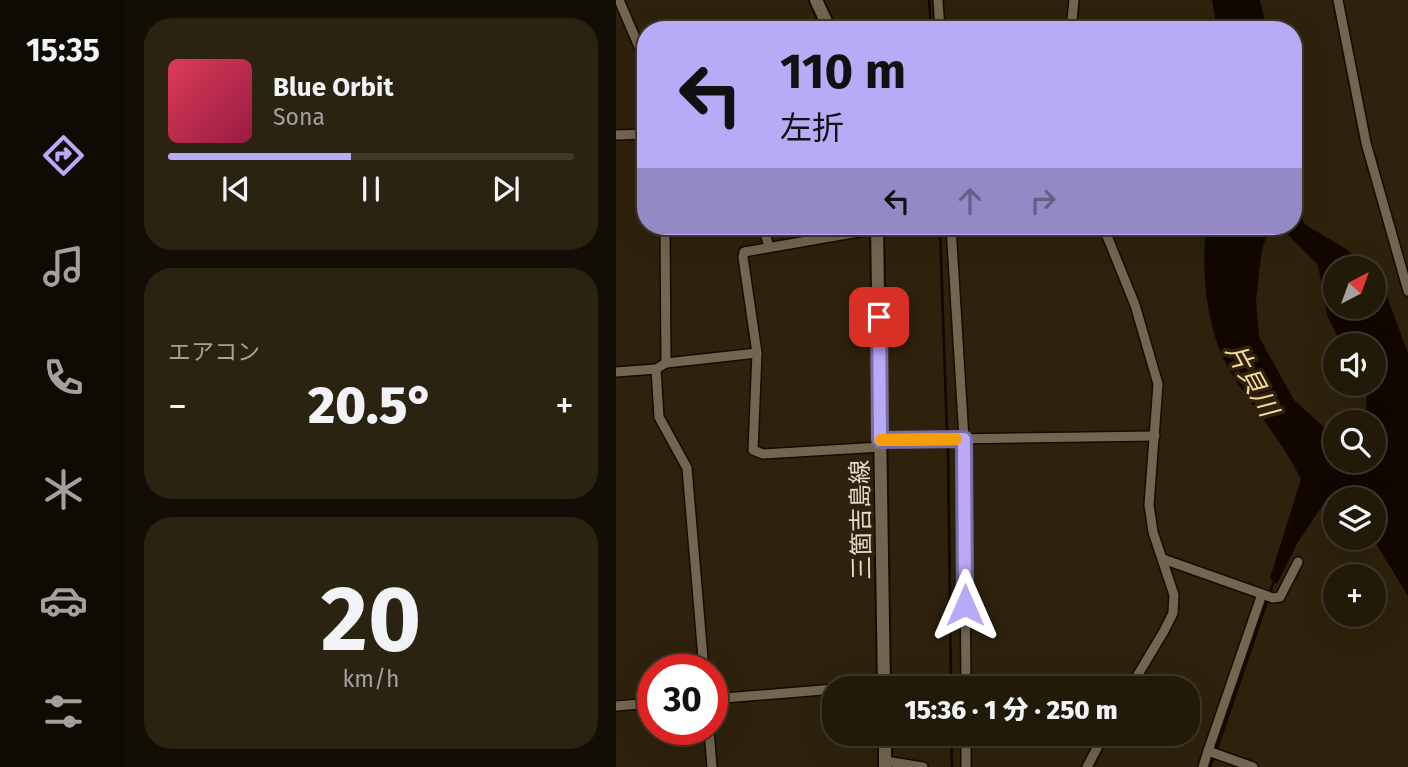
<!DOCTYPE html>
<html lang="ja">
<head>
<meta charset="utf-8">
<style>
  body { margin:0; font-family:"Fira Sans","Noto Sans JP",sans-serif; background:#2a2312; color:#f1f3f6; height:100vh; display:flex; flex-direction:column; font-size:26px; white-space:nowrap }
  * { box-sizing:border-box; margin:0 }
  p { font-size:23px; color:#a2a19c }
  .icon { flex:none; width:38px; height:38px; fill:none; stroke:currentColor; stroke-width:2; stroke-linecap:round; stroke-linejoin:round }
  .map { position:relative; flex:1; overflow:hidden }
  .drawer { display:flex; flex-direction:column; gap:18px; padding:18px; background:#130e05; width:490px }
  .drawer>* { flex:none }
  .banner { position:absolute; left:21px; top:21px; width:665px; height:214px; border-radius:28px; box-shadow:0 7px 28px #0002,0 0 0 2px #3f382a; background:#b9aaf7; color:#111; overflow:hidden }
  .needle { width:46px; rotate:41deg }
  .buttons { position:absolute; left:707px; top:256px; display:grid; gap:14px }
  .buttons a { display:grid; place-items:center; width:63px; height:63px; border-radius:50%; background:#221a09; box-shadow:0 7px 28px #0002,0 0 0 2px #3f382a; font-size:35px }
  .speed { position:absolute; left:21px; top:654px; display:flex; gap:14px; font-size:35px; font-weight:700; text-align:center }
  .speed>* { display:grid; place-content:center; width:91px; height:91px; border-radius:50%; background:#221a09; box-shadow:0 7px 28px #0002,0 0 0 2px #3f382a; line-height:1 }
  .speed .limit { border:10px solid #d22; background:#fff; color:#111 }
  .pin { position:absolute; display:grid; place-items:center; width:60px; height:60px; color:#fff; margin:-30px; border-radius:14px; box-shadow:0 4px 10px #0006 }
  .me { position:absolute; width:77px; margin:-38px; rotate:0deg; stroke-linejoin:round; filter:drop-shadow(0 0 5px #0008) }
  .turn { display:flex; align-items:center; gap:24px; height:147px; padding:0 28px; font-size:32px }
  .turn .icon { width:91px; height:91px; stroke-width:2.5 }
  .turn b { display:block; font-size:49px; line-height:60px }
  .lanes { display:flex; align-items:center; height:66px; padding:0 28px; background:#0003; justify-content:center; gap:35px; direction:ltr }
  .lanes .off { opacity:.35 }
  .big { font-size:52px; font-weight:800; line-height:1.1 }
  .drawer .card { flex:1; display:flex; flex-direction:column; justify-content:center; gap:10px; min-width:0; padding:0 24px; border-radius:28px; background:#2a2312 }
  .drawer .dial { align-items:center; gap:0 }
  .dial b { font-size:91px; line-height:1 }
  .song { display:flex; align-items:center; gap:21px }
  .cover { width:84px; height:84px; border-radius:10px; background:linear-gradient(135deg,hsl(350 70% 55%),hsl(340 70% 35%)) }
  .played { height:7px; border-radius:4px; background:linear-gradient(90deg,#b9aaf7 45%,#3f382a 45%) }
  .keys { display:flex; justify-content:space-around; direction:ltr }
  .heat { display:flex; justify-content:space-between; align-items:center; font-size:38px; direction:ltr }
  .trip { position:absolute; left:206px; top:676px; width:378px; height:70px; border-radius:28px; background:#221a09; box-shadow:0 7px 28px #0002,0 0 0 2px #3f382a; font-weight:800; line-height:70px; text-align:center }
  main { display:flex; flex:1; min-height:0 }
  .tabs { display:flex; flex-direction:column; width:126px; justify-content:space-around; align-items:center; background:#0e0a04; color:#a2a19c }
  .tabs .icon { width:49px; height:49px }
  .tabs .selected { color:#b9aaf7 }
  .tabs b { font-size:32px; color:#f1f3f6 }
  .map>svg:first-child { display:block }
  .water { fill:#120700 }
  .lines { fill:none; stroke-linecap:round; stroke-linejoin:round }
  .stream { stroke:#120700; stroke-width:2.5 }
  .street-casing { stroke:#160b00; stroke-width:12 }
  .secondary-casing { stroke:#160b00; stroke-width:16 }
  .street { stroke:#73664e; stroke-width:9 }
  .secondary { stroke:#73664e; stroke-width:12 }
  .route-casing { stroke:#786ea1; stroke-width:18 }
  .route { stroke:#b9aaf7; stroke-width:12 }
  .slow { stroke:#f59e0b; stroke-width:12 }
  .labels { text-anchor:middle; stroke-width:7; stroke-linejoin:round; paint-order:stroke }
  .street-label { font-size:24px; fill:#e4ddd0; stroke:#2e220c }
  .water-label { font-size:26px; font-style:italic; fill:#f7d89f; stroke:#2e220c }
</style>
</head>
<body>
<main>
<nav class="tabs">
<b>15:35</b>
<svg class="icon selected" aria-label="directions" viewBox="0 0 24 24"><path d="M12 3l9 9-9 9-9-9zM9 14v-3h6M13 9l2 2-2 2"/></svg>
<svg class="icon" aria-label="music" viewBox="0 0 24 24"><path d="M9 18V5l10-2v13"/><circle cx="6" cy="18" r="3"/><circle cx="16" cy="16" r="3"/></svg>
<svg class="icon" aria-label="phone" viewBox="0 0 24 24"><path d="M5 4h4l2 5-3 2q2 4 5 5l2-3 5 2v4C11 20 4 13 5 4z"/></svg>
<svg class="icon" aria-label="climate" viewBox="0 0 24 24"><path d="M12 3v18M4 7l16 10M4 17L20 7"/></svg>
<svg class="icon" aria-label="car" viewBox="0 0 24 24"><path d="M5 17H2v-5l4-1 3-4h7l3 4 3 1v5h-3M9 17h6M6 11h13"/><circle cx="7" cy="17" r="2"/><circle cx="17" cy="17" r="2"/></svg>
<svg class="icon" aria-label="filters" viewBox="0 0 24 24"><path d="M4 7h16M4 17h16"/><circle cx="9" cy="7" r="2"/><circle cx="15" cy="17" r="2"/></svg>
</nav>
<section class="drawer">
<div class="card">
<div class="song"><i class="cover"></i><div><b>Blue Orbit</b><p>Sona</p></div></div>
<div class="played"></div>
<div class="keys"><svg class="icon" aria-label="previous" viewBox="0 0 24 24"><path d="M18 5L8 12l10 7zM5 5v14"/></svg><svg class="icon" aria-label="pause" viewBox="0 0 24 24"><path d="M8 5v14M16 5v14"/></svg><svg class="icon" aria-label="next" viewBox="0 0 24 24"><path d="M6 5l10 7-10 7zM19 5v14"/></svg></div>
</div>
<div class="card"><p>エアコン</p>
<div class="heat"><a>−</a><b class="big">20.5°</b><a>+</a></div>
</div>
<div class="card dial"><b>20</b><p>km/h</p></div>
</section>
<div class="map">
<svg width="792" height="767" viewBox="0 0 792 767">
  <rect width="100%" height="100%" fill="#2e220c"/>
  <g class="water">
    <polygon points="596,0 644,0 651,30 601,30"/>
    <path d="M677 189 688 224 727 247 754 268H719V306H758V271L763 275 792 353V596L756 537 758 499H719V503L712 497 682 542 661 584 654 578 685 479C666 439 636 409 614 371 590 330 585 272 590 226H654L646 249 640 300 643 337 678 400 719 437V460H758V422H749L751 396 745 383H758V345H726L711 315 702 265 663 226H677Z"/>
  </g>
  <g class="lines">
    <g class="stream">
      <polyline points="313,0 315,30"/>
      <polyline points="324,229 331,433"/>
      <polyline points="332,447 335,688"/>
      <polyline points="335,733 336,767"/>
      <polyline points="600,751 659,578"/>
      <polyline points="594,767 598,757"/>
    </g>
    <g class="street-casing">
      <g id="street">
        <polyline points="3,0 30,63"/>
        <polyline points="322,0 324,30"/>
        <polyline points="722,0 750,143 792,291"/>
        <polyline points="455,30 458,0"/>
        <polyline points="0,135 30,134"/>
        <polyline points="49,226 50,363"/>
        <polyline points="147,226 153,247"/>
        <polyline points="193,226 198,238"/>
        <polyline points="335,226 348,439 350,688"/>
        <polyline points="487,226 519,305 542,384 533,505 537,532 558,595 557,613 548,631 514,688"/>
        <polyline points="40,369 43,417 71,468 88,670"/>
        <polyline points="0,372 40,369 50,363 141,353"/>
        <polyline points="264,440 539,436"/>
        <polyline points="265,447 147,454 137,450 141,353 127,257 128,252 277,226"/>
        <polyline points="547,559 657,598 664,597 682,562"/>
        <polyline points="235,688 268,685"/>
        <polyline points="96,699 219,689"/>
        <polyline points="0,706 37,703"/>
        <polyline points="93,730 96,767"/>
        <polyline points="350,733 350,767"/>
        <polyline points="269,761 307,767"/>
        <polyline points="471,767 489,733"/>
        <polyline points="587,767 592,751"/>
        <polyline points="637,767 592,751 646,594"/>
      </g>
    </g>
    <g class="secondary-casing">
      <g id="secondary">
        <polyline points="200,0 214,30"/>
        <polyline points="261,226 268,688"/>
        <polyline points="269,733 269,767"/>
      </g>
    </g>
    <use href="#street" class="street"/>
    <use href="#secondary" class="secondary"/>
  </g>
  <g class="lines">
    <g class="route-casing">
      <polyline id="route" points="263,317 264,440 348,439 349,605"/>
    </g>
    <use href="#route" class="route"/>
    <polyline class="slow" points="265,440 340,439"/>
  </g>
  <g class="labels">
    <g class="street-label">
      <text transform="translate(245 520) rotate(-91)" y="8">三箇吉島線</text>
    </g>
    <g class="water-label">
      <text transform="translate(636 380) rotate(61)" y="9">片貝川</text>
    </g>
  </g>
</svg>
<div class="buttons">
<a><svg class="needle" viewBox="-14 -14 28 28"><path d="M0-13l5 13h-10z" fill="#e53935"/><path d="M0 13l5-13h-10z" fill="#a2a19c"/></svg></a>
<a><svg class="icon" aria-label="sound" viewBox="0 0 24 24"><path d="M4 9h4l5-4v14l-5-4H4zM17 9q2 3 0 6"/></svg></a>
<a><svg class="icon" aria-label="search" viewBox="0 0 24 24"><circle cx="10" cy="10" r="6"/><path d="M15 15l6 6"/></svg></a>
<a><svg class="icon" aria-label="layers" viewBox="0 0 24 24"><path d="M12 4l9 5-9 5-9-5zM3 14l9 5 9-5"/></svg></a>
<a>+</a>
</div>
<div class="speed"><div class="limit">30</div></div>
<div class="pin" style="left:263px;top:317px;background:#d93025"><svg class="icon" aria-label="arrive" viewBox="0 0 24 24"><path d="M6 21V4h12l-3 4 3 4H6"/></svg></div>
<svg class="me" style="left:349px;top:605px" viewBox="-20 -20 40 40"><path d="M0-17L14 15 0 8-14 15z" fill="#b9aaf7" stroke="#fff" stroke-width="4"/></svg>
<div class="trip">15:36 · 1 分 · 250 m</div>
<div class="banner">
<div class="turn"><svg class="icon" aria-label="left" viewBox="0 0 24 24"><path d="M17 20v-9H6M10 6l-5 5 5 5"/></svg><div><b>110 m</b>左折</div></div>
<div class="lanes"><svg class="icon" aria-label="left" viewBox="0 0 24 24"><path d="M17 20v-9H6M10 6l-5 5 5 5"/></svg><svg class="icon off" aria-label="ahead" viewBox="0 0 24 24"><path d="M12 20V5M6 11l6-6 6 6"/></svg><svg class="icon off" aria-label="right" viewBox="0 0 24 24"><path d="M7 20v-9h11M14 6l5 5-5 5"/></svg></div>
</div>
</div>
</main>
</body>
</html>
